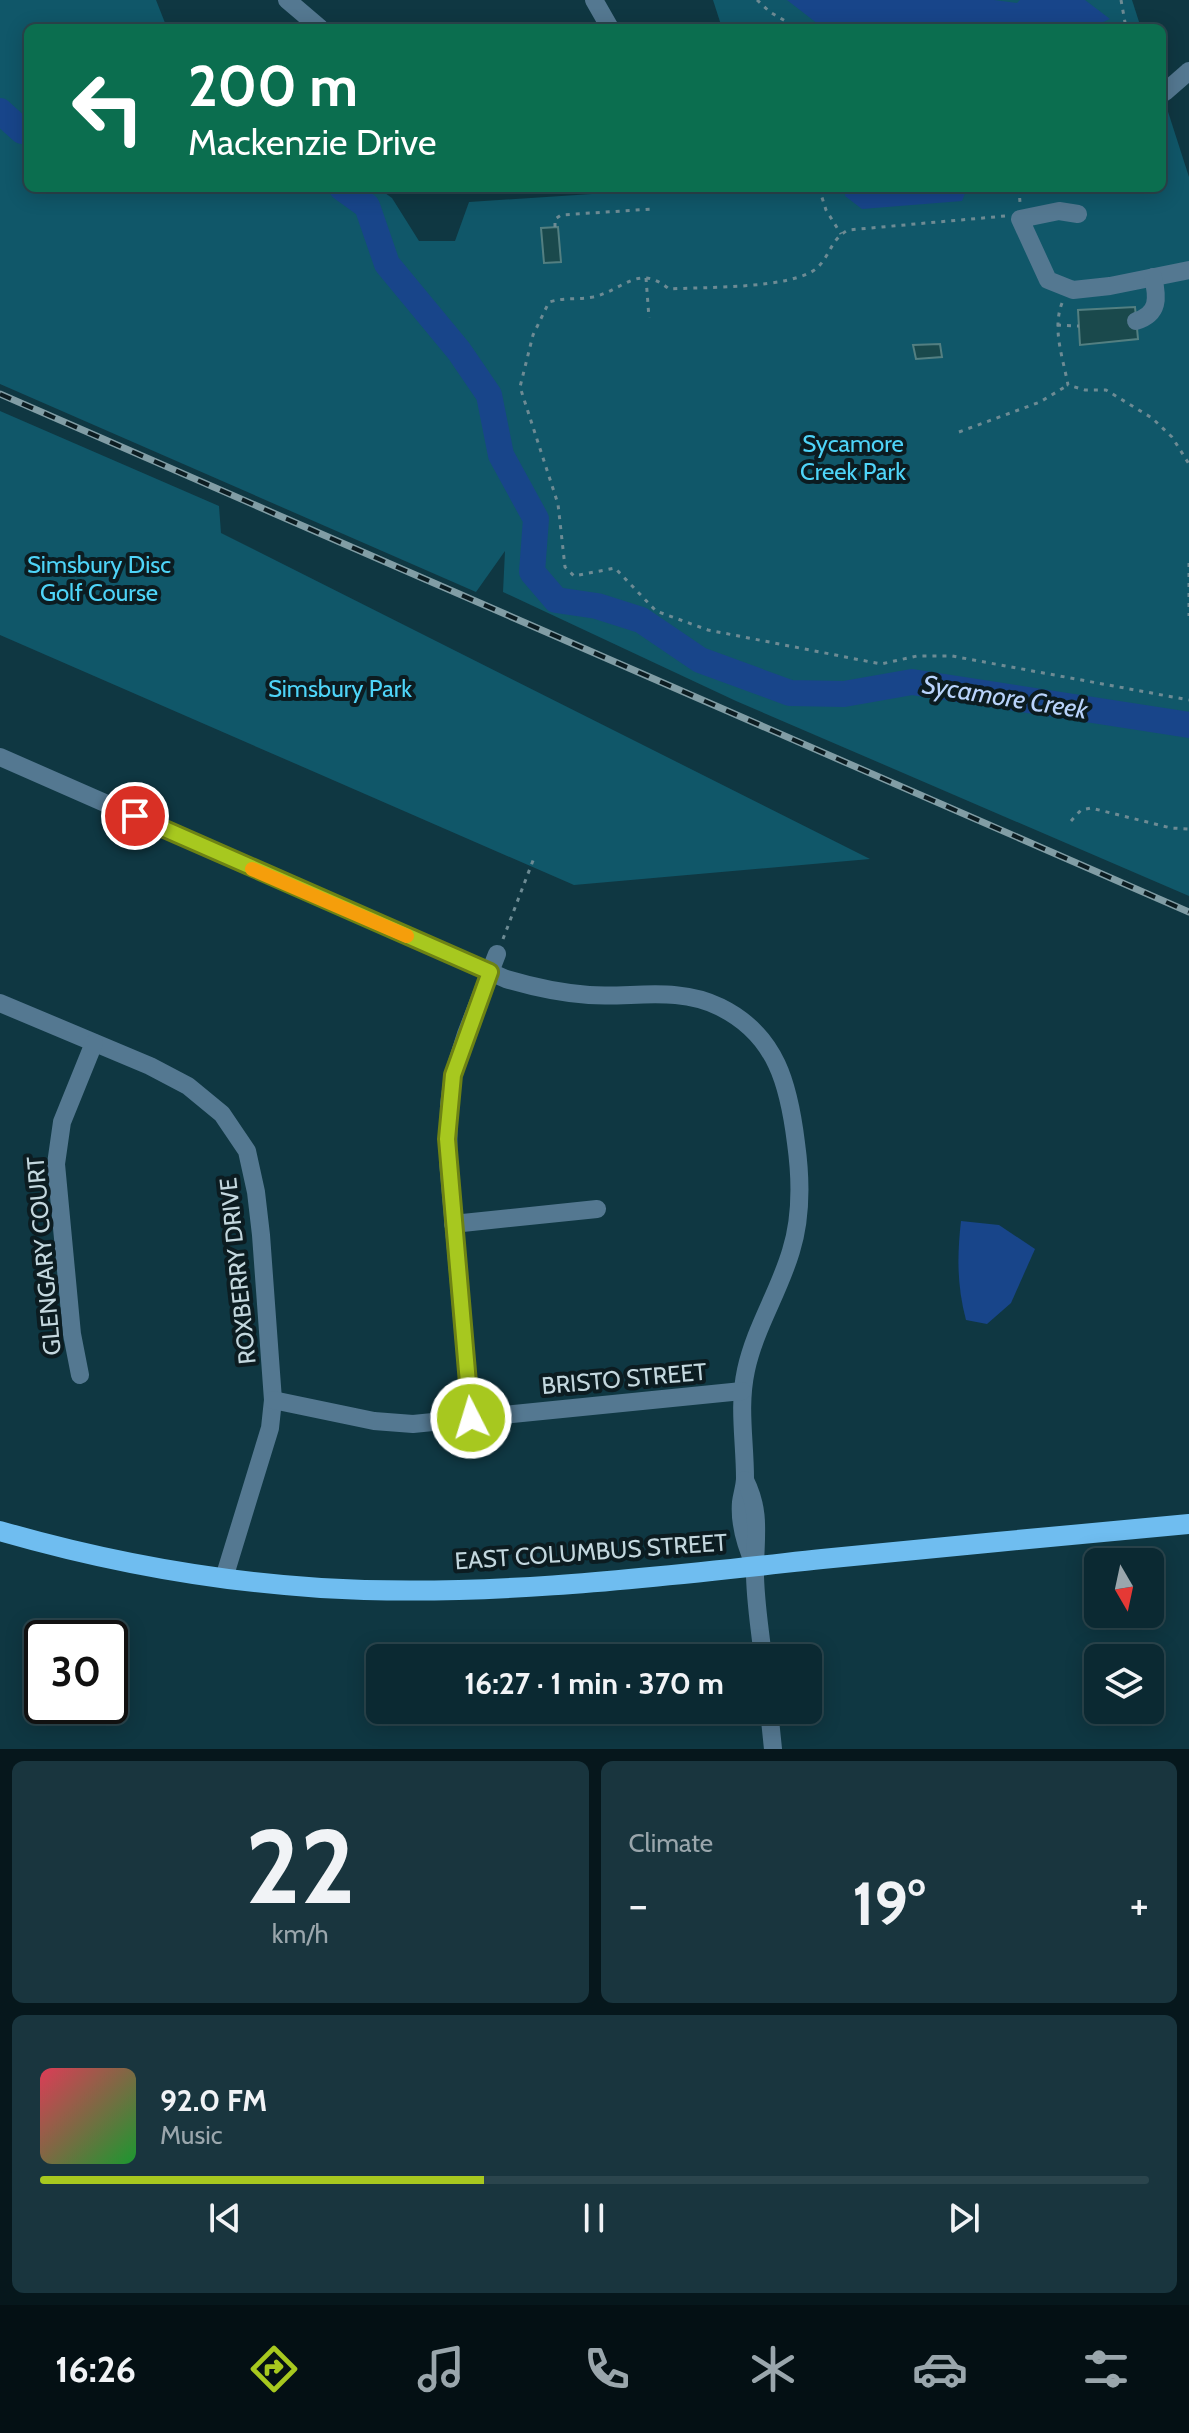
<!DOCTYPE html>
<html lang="en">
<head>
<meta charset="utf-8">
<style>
  body { margin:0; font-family:Cabin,sans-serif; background:#19353e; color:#f1f3f6; height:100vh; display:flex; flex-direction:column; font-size:30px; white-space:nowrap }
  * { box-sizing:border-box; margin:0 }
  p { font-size:26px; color:#9aa6ac }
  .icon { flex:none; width:44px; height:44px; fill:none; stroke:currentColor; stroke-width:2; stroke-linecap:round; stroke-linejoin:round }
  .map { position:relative; height:1749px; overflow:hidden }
  .details { display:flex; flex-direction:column; gap:12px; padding:12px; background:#06171c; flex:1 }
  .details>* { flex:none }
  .hud { position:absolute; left:24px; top:24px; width:1142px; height:168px; border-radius:12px; box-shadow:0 4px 20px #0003,0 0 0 2px #2b454d; background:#0b6e4f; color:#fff; overflow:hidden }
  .needle { width:52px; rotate:171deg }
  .controls { position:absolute; left:1084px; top:1548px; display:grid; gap:16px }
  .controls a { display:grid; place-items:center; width:80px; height:80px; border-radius:12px; background:#0b2932; box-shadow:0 4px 20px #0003,0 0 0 2px #2b454d; font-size:40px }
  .speed { position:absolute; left:24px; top:1620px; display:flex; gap:16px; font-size:40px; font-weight:700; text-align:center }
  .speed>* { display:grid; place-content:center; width:104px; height:104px; border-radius:50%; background:#0b2932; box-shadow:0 4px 20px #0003,0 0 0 2px #2b454d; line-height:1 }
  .speed .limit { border:4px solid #111; border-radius:12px; background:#fff; color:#111 }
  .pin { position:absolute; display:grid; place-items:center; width:68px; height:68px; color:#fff; margin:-34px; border:4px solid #fff; border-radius:50%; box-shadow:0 2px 8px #0007 }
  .me { position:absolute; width:88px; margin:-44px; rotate:355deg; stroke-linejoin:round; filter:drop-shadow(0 0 6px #0008) }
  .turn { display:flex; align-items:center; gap:28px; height:168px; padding:0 32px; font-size:36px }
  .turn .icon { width:104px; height:104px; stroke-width:2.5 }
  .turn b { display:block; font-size:56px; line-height:68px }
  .big { font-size:60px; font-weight:700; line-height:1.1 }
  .details .card { flex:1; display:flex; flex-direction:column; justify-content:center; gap:12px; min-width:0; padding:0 28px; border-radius:12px; background:#19353e }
  .details .dial { align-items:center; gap:0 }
  .dial b { font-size:104px; line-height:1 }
  .song { display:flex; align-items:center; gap:24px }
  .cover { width:96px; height:96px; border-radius:12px; background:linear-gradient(135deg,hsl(350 70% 55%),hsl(130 70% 35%)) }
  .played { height:8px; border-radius:4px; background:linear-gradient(90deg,#a7c81f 40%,#2b454d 40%) }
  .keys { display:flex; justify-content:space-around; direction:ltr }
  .heat { display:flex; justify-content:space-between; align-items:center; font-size:44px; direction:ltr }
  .details .tiles { flex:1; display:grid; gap:12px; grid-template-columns:1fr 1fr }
  .card:last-child { grid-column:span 2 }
  .trip { position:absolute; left:366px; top:1644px; width:456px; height:80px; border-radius:12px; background:#0b2932; box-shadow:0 4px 20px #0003,0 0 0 2px #2b454d; font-weight:700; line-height:80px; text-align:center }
  .menu { display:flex; height:128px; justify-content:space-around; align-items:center; background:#041014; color:#9aa6ac }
  .menu .icon { width:56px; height:56px }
  .menu .on { color:#a7c81f }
  .menu b { font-size:36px; color:#f1f3f6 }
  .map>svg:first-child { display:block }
  .green { fill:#105769 }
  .water { fill:#18458a }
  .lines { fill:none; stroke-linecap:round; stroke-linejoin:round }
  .river { stroke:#18458a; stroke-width:26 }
  .building { fill:#1a494c; stroke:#537f81; stroke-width:2 }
  .path { stroke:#6d8b94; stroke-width:3; stroke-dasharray:4 6; stroke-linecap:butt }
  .minor { stroke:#547891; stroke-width:18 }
  .major { stroke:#6fbdf0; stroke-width:20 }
  .rail-casing { stroke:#819da5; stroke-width:7 }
  .rail { stroke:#0c1c21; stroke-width:4; stroke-dasharray:12; stroke-linecap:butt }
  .route-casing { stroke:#6d8214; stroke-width:20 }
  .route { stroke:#a7c81f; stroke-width:14 }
  .slow { stroke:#f59e0b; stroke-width:14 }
  .labels { text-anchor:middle; stroke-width:8; stroke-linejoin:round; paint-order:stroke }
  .park-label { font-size:24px; fill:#4ed4f8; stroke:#0c1c21 }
  .street-label { font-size:24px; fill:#c3d7de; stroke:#0c1c21 }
  .water-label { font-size:26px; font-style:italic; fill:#b9d3fb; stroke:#0c1c21 }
</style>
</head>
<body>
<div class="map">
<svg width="1189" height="1749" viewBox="0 0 1189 1749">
  <rect width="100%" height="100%" fill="#0f3742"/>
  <g class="green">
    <polygon points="0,0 156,0 167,28 28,28 28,188 378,188 392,198 419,241 455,241 469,202 683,188 1162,188 1162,93 1189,177 1189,896 736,701 503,592 505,551 476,592 0,384"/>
    <polygon points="713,0 1132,0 1141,28 722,28"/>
    <polygon points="0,411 219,506 221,533 870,859 574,885 0,635"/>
  </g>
  <g class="water">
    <polygon points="787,0 994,0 1017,3 1020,0 1085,0 1110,19 1089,28 839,28 818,24"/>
    <polygon points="846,188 967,188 962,201 862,209 845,196"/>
    <path d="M961 1221 999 1225 1035 1249 1011 1303 987 1324 966 1320C957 1286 957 1256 961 1221Z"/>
  </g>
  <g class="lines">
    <g class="river">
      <polyline points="0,111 22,131 28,131"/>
      <polyline points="342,188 367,206 387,264 459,351 489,395 501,455 536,519 532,572 556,600 597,606 641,620 700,660 790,693 844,694 912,682 1189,725"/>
    </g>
  </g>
  <g class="building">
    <polygon points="558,227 561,262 544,263 541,228"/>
    <polygon points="1135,307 1138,339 1080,345 1078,310"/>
    <polygon points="940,344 942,357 916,359 913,345"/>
  </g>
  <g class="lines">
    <g class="path">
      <polyline points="757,0 770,12 797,28"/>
      <polyline points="1121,0 1126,28"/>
      <polyline points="819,188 826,210 841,234"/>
      <polyline points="1019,188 1020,203"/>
      <path d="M1005 216 848 230C831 239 830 256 817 268 793 289 703 287 669 289 638 263 624 290 593 297 578 300 566 297 549 302L533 335 520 387 558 504 565 567 574 576 615 568 656 611 708 630 881 664 917 656H952L1189 700"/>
      <polyline points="555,227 555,219 561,215 652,209"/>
      <polyline points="646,278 649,318"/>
      <path d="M1062 303C1052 329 1063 358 1068 385L1085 390H1106L1152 418 1172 437 1189 464"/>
      <polyline points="1057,325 1079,326"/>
      <polyline points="959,432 1040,402 1068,385"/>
      <polyline points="1189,563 1189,616"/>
      <polyline points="1071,821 1081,810 1091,808 1171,828 1189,829"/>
      <polyline points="503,939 534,858"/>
    </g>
    <g class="minor">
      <polyline points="287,0 320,28"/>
      <polyline points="594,0 610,28"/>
      <polyline points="1165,92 1189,71"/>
      <polyline points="1078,214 1059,211 1020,219 1048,280 1073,290 1110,286 1189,270"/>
      <path d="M1136 321C1159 314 1158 298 1153 277"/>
      <path d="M0 757 506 979C533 987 560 993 589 995 633 998 678 986 720 1007 777 1035 789 1086 796 1143 801 1179 802 1216 791 1251 779 1292 755 1328 746 1370 738 1407 745 1441 745 1478 745 1486 742 1494 741 1502 739 1525 746 1546 755 1566"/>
      <polyline points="0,1003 150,1066 188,1086 222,1114 247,1151 256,1192 261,1235 273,1400 270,1428 224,1578"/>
      <polyline points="453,1224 597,1209"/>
      <polyline points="80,1375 72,1334 56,1164 62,1122 94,1043"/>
      <polyline points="273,1400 374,1421 413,1424 742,1391"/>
      <polyline points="471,1418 448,1161 449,1105 453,1075 466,1034 497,954"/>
      <path d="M745 1480C760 1510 756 1532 755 1565 754 1595 760 1628 763 1658"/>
      <polyline points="769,1710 773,1749"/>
    </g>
    <path class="major" d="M0 1531C104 1561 213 1581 321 1588 488 1598 657 1577 822 1559 944 1547 1067 1535 1189 1524"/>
    <g class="rail-casing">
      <polyline id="rail" points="0,394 1189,912"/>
    </g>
    <use href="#rail" class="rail"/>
  </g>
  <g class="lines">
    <g class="route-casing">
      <polyline id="route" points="135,816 490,972 453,1075 447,1139 471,1418"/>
    </g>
    <use href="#route" class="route"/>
    <polyline class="slow" points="252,869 407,936"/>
  </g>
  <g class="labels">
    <g class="park-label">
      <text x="853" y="452">Sycamore<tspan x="853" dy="28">Creek Park</tspan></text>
      <text x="99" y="573">Simsbury Disc<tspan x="99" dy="28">Golf Course</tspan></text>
      <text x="340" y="697">Simsbury Park</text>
    </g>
    <g class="street-label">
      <text transform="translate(44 1256) rotate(-95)" y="8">GLENGARY COURT</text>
      <text transform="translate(238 1271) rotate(-96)" y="8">ROXBERRY DRIVE</text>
      <text transform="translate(624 1379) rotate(-5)" y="8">BRISTO STREET</text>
      <text transform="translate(591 1552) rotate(-4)" y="8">EAST COLUMBUS STREET</text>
    </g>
    <g class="water-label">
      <text transform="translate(1005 697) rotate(9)" y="9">Sycamore Creek</text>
    </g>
  </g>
</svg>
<div class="controls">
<a><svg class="needle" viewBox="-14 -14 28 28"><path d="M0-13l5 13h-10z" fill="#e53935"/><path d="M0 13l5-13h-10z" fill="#9aa6ac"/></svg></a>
<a><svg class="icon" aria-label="layers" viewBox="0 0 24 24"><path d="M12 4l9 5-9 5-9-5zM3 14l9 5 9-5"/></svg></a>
</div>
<div class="speed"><div class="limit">30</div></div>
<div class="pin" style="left:135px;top:816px;background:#d93025"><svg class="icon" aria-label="arrive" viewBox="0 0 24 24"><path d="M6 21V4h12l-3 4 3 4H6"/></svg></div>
<svg class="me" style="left:471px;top:1418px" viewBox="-20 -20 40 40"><circle r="17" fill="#a7c81f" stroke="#fff" stroke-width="3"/><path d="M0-11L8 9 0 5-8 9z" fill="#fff"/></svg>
<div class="trip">16:27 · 1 min · 370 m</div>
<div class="hud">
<div class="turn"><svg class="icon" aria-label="left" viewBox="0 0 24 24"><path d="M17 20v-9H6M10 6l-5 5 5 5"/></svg><div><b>200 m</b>Mackenzie Drive</div></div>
</div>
</div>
<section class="details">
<div class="tiles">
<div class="card dial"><b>22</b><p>km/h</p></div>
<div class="card"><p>Climate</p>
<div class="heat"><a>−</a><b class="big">19°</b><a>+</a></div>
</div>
<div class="card">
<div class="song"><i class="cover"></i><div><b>92.0 FM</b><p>Music</p></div></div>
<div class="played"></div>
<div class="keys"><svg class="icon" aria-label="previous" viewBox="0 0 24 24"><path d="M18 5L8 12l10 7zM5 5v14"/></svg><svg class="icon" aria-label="pause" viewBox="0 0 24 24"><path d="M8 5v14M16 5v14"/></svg><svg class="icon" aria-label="next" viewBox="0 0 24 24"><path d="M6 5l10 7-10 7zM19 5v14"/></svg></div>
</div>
</div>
</section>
<nav class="menu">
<b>16:26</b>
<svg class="icon on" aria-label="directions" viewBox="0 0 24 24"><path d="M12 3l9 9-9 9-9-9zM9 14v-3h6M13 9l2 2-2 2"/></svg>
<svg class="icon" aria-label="music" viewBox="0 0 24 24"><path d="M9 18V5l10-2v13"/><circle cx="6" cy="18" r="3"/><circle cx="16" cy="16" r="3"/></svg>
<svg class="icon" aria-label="phone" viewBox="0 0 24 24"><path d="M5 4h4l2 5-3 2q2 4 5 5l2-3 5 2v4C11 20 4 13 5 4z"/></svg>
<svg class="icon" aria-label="climate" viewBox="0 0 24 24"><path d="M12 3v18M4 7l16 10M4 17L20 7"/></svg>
<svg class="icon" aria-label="car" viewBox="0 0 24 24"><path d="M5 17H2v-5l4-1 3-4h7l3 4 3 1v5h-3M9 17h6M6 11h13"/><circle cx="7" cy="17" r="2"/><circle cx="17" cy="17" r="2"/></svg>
<svg class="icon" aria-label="filters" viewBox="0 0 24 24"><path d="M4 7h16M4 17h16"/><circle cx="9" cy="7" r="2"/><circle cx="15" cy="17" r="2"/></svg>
</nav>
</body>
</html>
